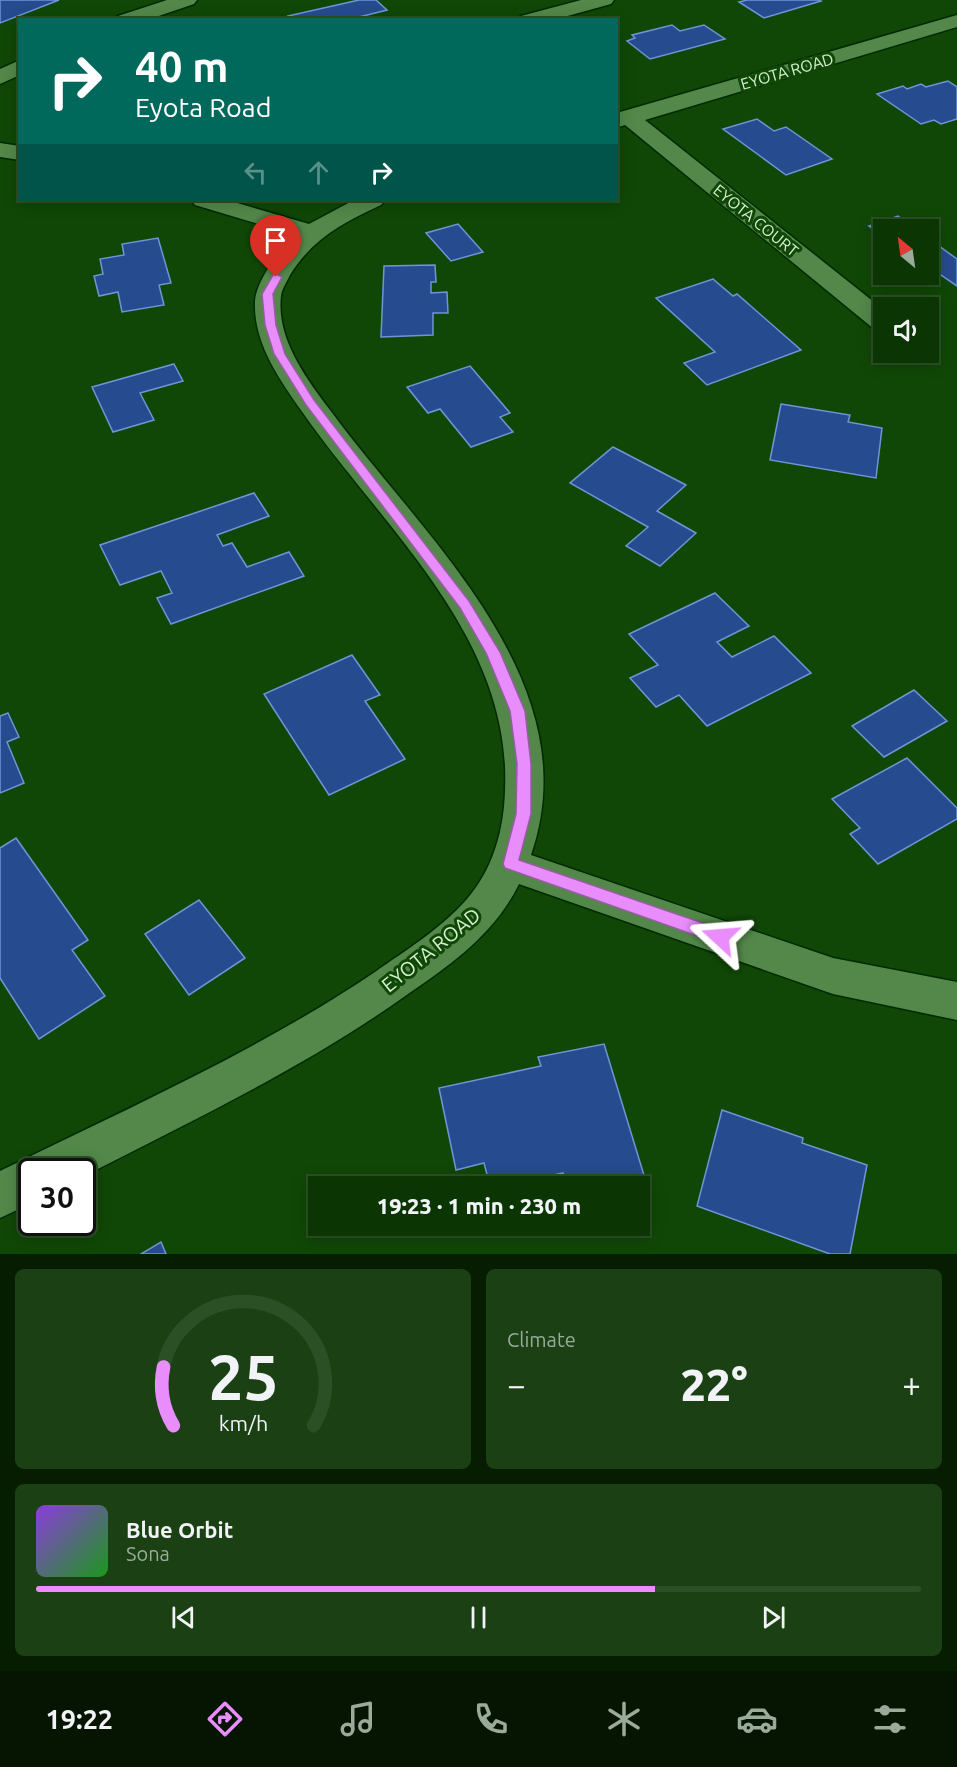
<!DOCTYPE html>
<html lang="en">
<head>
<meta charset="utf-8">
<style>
  body { margin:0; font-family:Ubuntu,sans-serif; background:#1a4013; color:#f1f3f6; height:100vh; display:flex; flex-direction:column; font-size:22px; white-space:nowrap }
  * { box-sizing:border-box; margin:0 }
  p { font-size:20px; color:#9aab9a }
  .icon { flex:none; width:33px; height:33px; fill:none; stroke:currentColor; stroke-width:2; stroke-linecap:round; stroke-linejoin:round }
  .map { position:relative; height:1254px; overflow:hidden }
  .sheet { display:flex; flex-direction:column; gap:15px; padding:15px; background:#071d02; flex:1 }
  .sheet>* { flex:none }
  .top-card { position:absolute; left:18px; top:18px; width:600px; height:183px; border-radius:0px; box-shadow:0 3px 15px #0003,0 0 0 2px #2c5026; background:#00695c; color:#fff; overflow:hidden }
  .needle { width:39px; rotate:331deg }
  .tools { position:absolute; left:873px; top:219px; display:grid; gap:12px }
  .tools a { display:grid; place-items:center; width:66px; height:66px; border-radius:0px; background:#0c3504; box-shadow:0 3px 15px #0003,0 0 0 2px #2c5026; font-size:30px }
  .speed { position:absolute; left:18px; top:1158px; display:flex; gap:12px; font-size:30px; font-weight:700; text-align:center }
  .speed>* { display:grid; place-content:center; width:78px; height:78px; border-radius:50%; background:#0c3504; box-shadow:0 3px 15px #0003,0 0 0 2px #2c5026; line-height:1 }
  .speed .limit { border:3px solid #111; border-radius:9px; background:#fff; color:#111 }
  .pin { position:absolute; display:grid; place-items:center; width:51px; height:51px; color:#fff; margin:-62px -26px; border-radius:50% 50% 50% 0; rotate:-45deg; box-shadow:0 0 6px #0007 }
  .pin .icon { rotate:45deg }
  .me { position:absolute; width:66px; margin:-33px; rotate:289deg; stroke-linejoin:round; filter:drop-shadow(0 0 4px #0008) }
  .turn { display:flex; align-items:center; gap:21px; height:126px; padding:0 18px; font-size:27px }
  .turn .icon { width:78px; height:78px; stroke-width:2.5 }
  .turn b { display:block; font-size:42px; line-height:51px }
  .lanes { display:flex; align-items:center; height:57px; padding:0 18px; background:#0003; justify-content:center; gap:30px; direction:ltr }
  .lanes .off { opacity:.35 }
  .big { font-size:45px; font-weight:800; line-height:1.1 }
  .sheet .widget { flex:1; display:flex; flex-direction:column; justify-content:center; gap:9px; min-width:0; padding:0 21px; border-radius:9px; background:#1a4013 }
  .sheet .dial { align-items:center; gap:0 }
  .dial svg { height:156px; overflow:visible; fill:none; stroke:#2c5026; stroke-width:7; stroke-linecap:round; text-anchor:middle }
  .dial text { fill:#f1f3f6; stroke:none }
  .song { display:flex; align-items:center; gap:18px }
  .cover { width:72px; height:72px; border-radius:9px; background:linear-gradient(135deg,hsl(270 70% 55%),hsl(120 70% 35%)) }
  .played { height:6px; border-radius:3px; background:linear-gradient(90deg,#ea8dfc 70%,#2c5026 70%) }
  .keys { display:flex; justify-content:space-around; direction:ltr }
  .heat { display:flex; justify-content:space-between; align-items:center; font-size:33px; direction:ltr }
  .sheet .tiles { flex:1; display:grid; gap:15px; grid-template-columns:1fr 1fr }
  .widget:last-child { grid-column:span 2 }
  .trip { position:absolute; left:308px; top:1176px; width:342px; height:60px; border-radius:0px; background:#0c3504; box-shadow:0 3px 15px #0003,0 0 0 2px #2c5026; font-weight:800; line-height:60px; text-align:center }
  .menu { display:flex; height:96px; justify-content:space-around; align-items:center; background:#051502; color:#9aab9a }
  .menu .icon { width:42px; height:42px }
  .menu .active { color:#ea8dfc }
  .menu b { font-size:27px; color:#f1f3f6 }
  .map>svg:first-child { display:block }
  .building { fill:#264b8e; stroke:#6f95d7; stroke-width:1.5 }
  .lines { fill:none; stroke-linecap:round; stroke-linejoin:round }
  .minor-casing { stroke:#012a00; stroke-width:3 }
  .minor { fill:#53884a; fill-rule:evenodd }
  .route { fill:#ea8dfc; stroke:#985ca4; stroke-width:1.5 }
  .labels { text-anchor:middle; stroke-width:6; stroke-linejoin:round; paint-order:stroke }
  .far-street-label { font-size:16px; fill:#d4f1cf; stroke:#104706 }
  .street-label { font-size:20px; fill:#d4f1cf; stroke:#104706 }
</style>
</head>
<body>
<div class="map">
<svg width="957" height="1254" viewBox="0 0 957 1254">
  <rect width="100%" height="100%" fill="#104706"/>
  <g class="building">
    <polygon points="0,0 59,0 0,23"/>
    <polygon points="359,0 376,0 387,10 355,18 356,20 291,20 288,16"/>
    <polygon points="747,0 819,0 821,1 764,18 739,2"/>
    <polygon points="672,25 680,31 704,25 725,39 650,59 627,41 635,38 632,35"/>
    <polygon points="948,81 957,87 957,119 941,124 934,120 921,124 877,94 903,86 907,89 921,84 926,87"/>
    <polygon points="757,119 774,131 786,127 832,159 786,175 723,129"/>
    <polygon points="898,216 917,230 884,230 884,237 869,226"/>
    <polygon points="458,224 483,252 451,261 426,233"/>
    <polygon points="158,238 171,283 159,285 164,305 122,312 118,292 99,296 94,276 103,274 100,259 124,255 122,244"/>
    <polygon points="928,238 957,259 957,286 928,266"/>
    <polygon points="435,265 436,282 431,282 431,293 447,292 448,313 433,313 433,335 381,337 384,266"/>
    <polygon points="713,279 733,296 737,294 801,350 707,385 684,363 715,352 656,298"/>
    <polygon points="174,364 183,381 140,393 154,420 113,432 92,387"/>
    <polygon points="470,366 510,413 500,417 513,432 471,447 440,409 428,413 407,387"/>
    <polygon points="781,404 850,415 848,422 882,428 876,478 770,460"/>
    <polygon points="613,447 686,485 657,511 696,533 660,566 626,546 648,527 570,483"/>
    <polygon points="254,493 269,516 217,535 223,546 232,543 247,567 289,552 304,576 171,624 157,598 172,593 161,571 120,585 100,545"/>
    <polygon points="715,593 749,626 717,642 732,657 774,636 811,673 707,726 679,695 656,707 630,678 658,665 629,634"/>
    <polygon points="352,655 380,695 365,701 405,759 329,795 264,694"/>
    <polygon points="914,690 947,721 884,757 852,726"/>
    <polygon points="8,713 19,737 7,742 24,783 0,793 0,716"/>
    <polygon points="907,758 957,808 957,819 878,864 850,834 860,828 832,799"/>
    <polygon points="16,838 88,940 72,950 105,996 39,1039 0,978 0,848"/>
    <polygon points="199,900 245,958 189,995 145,934"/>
    <polygon points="604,1044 650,1195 639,1198 639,1186 566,1186 563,1173 504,1186 490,1186 484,1163 456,1170 439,1088 541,1066 538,1057"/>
    <polygon points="722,1110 803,1138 802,1143 867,1165 850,1254 830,1254 697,1206"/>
    <polygon points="161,1242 166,1254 141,1254"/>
  </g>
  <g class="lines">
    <g class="minor-casing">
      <g id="minor">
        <polygon points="167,0 197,0 194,4 147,20 115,20 118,16"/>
        <polygon points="581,0 614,0 611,4 553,20 518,20 521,16"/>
        <polygon points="957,15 957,27 645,120 884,310 884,331 874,329 625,125 616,128 616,114 620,112"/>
        <polygon points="20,60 20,75 0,84 0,69"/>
        <polygon points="0,143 20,146 20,160 0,157"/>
        <path d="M191 200H227L309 224 354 200H385L381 205C344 222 312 239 290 275 287 282 282 288 281 296 276 338 306 378 330 410 421 535 591 681 531 855L833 958 957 982V1020L833 994 519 884C495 933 452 964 408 994 306 1067 193 1120 82 1177V1172H32V1203L0 1218V1171C126 1109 258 1051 375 972 406 950 442 928 467 899 493 869 504 830 505 790 512 638 384 529 303 413 280 380 253 343 255 301 256 281 280 249 295 235L195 205Z"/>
      </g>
    </g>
    <use href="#minor" class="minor"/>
  </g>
  <polygon class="route" points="276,274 282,277 273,294 276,325 285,354 314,400 469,601 500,652 525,711 531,764 531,814 519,860 726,931 728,937 726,942 720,944 505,868 503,864 516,814 517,764 510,711 486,653 460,608 306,405 274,354 265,325 262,294 273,275"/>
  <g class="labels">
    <g class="far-street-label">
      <text transform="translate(787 71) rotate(-16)" y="6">EYOTA ROAD</text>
      <text transform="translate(756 220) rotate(39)" y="6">EYOTA COURT</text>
    </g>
    <g class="street-label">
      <text transform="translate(431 950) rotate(-39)" y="7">EYOTA ROAD</text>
    </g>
  </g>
</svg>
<div class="tools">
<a><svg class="needle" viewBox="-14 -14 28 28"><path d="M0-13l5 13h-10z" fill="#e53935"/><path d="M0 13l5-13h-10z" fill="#9aab9a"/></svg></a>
<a><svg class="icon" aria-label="sound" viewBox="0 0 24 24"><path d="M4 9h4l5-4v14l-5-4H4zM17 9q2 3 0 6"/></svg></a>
</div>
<div class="speed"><div class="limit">30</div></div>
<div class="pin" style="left:276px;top:277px;background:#d93025"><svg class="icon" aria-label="arrive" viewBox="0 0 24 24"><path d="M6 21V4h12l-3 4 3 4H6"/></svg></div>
<svg class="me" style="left:720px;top:937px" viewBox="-20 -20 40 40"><path d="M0-17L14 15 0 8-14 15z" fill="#ea8dfc" stroke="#fff" stroke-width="4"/></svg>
<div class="trip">19:23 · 1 min · 230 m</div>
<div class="top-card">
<div class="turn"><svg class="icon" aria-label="right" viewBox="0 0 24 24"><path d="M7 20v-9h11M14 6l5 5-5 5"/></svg><div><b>40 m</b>Eyota Road</div></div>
<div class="lanes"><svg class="icon off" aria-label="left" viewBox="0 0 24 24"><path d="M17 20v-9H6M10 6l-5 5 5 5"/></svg><svg class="icon off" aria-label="ahead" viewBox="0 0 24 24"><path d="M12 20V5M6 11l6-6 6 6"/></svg><svg class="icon" aria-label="right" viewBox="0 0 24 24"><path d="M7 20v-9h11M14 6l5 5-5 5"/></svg></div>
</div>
</div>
<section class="sheet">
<div class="tiles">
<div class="widget dial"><svg viewBox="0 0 100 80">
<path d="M14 69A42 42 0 1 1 86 69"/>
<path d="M14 69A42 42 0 0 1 9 39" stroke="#ea8dfc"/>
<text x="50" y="56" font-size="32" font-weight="700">25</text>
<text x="50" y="72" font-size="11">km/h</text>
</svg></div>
<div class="widget"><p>Climate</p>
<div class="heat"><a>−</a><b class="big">22°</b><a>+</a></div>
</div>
<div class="widget">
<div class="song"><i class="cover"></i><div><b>Blue Orbit</b><p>Sona</p></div></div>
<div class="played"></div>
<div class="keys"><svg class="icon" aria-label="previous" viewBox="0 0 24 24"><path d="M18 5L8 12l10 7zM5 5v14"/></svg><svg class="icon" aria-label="pause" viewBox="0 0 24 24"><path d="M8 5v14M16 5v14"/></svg><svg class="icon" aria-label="next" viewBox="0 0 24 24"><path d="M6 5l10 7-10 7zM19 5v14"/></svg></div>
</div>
</div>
</section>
<nav class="menu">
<b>19:22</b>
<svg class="icon active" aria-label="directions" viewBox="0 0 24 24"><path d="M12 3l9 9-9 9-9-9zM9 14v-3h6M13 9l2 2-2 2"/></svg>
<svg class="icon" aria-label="music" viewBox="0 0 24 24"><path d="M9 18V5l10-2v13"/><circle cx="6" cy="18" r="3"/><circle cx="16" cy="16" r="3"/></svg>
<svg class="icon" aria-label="phone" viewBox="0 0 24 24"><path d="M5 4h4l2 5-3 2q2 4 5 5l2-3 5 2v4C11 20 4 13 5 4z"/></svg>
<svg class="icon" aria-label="climate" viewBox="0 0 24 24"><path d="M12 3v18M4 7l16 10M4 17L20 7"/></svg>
<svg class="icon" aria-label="car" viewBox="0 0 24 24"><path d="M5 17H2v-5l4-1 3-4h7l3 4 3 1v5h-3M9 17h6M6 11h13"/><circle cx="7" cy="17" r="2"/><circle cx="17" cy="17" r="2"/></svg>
<svg class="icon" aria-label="filters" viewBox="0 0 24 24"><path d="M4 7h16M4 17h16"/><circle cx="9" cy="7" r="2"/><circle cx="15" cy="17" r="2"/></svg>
</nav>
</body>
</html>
